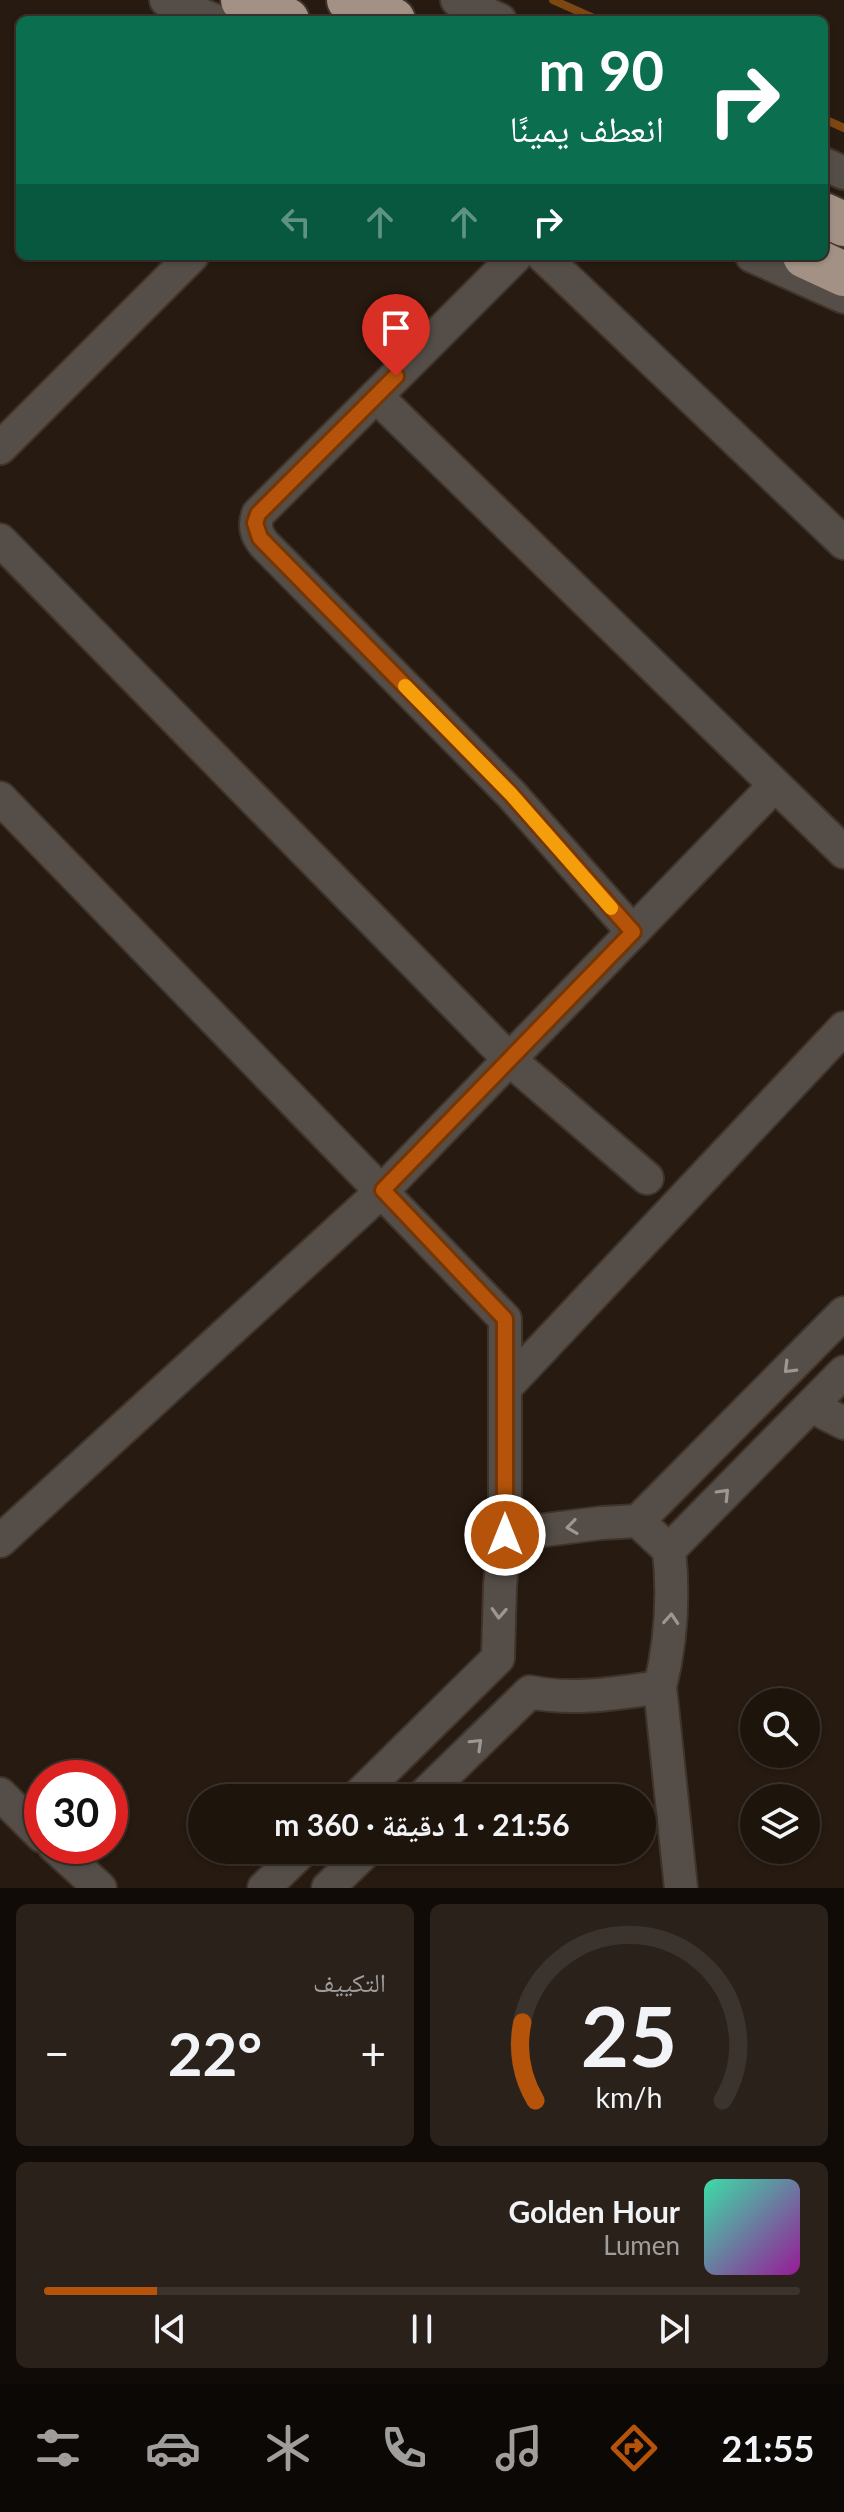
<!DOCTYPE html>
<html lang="ar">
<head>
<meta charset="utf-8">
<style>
  body { margin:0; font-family:Lato,"Noto Naskh Arabic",sans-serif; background:#2a211a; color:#f1f3f6; direction:rtl; height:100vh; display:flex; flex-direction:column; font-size:30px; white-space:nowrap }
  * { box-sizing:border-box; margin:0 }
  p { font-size:26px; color:#a09e9d }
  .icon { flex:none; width:44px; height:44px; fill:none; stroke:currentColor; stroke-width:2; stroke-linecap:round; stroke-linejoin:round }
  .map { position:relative; height:1888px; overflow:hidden; direction:ltr }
  .details { display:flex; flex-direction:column; gap:16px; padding:16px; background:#100b07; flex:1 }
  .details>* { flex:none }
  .guide { position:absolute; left:16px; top:16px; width:812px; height:244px; border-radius:12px; box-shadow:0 2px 6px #0004,0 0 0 2px #3b332d; direction:rtl; background:#0b6e4f; color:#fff; overflow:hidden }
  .controls { position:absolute; left:740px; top:1688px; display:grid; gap:16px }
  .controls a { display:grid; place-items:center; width:80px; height:80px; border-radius:50%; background:#1d140c; box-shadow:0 2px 6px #0004,0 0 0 2px #3b332d; font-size:40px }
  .speed { position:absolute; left:24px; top:1760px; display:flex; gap:16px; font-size:40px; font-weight:700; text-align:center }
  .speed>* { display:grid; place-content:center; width:104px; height:104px; border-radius:50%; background:#1d140c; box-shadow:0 2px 6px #0004,0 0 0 2px #3b332d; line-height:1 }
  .speed .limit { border:12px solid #d22; background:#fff; color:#111 }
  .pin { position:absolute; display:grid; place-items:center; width:68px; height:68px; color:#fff; margin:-82px -34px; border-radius:50% 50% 50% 0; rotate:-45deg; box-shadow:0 0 8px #0007 }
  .pin .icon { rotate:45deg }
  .me { position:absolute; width:88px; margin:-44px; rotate:0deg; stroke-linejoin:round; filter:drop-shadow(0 0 6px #0008) }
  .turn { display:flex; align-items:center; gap:28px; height:168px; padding:0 32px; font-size:36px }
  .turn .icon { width:104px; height:104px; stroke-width:2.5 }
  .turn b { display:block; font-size:56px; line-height:68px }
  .lanes { display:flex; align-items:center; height:76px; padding:0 32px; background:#0003; justify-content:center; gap:40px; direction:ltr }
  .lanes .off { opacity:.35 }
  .big { font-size:60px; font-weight:700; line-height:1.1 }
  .details .tile { flex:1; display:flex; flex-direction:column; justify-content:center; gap:12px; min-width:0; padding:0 28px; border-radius:12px; background:#2a211a }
  .details .dial { align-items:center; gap:0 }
  .dial svg { height:208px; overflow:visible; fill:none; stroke:#3b332d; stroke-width:7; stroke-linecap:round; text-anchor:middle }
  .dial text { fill:#f1f3f6; stroke:none }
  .song { display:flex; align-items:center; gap:24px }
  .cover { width:96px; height:96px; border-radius:12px; background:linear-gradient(135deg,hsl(160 70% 55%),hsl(300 70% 35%)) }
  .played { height:8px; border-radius:4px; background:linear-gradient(90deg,#b45309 15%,#3b332d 15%) }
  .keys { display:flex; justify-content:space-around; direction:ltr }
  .heat { display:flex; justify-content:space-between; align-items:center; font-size:44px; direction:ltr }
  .details .tiles { flex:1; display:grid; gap:16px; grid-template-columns:1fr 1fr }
  .tile:last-child { grid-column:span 2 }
  .trip { position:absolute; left:188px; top:1784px; width:468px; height:80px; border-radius:40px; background:#1d140c; box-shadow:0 2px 6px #0004,0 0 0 2px #3b332d; font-weight:700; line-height:80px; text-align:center; direction:rtl }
  .tab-bar { display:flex; height:128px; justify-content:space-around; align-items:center; background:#0c0805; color:#a09e9d }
  .tab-bar .icon { width:56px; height:56px }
  .tab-bar .on { color:#b45309 }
  .tab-bar b { font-size:36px; color:#f1f3f6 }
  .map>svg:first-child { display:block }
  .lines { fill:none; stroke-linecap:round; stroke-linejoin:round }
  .stream { stroke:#7d4712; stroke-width:8 }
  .minor-casing { stroke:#40342a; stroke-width:36 }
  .highway-casing { stroke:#40342a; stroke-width:48 }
  .minor { stroke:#554e48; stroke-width:32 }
  .highway { stroke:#a29184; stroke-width:44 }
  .oneway { stroke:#9f9690 }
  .route-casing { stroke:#753606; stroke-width:20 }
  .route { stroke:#b45309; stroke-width:14 }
  .slow { stroke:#f59e0b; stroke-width:14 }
</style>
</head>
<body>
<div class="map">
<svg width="844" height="1888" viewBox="0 0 844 1888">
  <rect width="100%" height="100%" fill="#271a10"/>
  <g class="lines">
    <g class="stream">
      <polyline points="553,0 598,20"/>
      <polyline points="824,119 844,128"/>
    </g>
    <g class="minor-casing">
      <g id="minor">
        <polyline points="166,0 214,20"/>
        <polyline points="457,0 500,20"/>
        <polyline points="824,164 844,173"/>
        <path d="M516 256 258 514C254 526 256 534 264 544L511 794 633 932"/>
        <polyline points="543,256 844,543"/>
        <polyline points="752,256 844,297"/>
        <polyline points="376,396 844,852"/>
        <polyline points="0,448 192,256"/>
        <polyline points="0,540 509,1059 647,1178"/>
        <polyline points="0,798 505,1319 505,1535 500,1586 498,1658 356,1798"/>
        <polyline points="506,1387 844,1028"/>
        <polyline points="811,1406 844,1423"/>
        <polyline points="638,1521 844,1313"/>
        <path d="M505 1535 601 1523 638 1521 669 1550C674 1596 671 1642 660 1687L681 1888"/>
        <polyline points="0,1541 383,1190 775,785"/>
        <polyline points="669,1550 844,1372"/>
        <polyline points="0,1794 42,1836"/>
        <path d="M421 1798 530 1692C573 1701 618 1693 660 1687"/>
        <polyline points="54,1846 100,1888"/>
        <polyline points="264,1888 303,1850"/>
        <polyline points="328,1888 367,1850"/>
      </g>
    </g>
    <g class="highway-casing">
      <g id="highway">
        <polyline points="243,0 287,20"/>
        <polyline points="349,0 393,20"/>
        <polyline points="824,215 844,224"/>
        <polyline points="805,256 844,274"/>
      </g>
    </g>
    <use href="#minor" class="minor"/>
    <use href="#highway" class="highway"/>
  </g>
  <defs><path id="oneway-chevron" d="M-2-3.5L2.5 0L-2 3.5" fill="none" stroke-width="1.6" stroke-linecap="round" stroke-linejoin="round" transform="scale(2)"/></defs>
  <g class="oneway">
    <use href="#oneway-chevron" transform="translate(789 1368) rotate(135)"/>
    <use href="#oneway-chevron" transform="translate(724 1494) rotate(-46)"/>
    <use href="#oneway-chevron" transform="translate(572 1527) rotate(172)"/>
    <use href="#oneway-chevron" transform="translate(499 1613) rotate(93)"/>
    <use href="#oneway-chevron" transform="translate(671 1619) rotate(-86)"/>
    <use href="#oneway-chevron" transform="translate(477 1744) rotate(-44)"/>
  </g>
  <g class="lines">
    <g class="route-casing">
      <polyline id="route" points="396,376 258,514 255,523 260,538 511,794 633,932 383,1190 505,1319 505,1535"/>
    </g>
    <use href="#route" class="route"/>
    <polyline class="slow" points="405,686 511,794 611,908"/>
  </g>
</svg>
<div class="controls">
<a><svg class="icon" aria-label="search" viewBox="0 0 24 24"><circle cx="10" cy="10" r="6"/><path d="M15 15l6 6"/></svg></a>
<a><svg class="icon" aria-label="layers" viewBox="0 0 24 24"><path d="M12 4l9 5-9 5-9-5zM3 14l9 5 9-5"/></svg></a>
</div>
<div class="speed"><div class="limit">30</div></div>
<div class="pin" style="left:396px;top:376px;background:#d93025"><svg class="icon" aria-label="arrive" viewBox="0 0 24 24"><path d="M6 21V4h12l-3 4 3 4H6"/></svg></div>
<svg class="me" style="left:505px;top:1535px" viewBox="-20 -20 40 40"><circle r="17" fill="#b45309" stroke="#fff" stroke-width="3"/><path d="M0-11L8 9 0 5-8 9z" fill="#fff"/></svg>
<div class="trip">21:56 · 1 دقيقة · 360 m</div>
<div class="guide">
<div class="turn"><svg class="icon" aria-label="right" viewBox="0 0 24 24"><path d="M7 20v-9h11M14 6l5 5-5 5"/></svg><div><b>90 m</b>انعطف يمينًا</div></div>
<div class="lanes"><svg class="icon off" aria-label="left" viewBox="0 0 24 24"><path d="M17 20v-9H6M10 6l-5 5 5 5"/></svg><svg class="icon off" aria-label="ahead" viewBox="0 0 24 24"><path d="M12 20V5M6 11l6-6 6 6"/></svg><svg class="icon off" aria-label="ahead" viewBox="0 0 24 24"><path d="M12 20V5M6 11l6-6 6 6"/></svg><svg class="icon" aria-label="right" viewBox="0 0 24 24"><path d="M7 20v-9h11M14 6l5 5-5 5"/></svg></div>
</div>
</div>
<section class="details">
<div class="tiles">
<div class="tile dial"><svg viewBox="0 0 100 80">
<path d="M14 69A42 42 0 1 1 86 69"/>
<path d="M14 69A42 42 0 0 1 9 39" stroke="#b45309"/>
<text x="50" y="56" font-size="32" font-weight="700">25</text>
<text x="50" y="72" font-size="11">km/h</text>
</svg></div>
<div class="tile"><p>التكييف</p>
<div class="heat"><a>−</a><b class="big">22°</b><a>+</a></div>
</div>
<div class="tile">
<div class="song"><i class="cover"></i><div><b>Golden Hour</b><p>Lumen</p></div></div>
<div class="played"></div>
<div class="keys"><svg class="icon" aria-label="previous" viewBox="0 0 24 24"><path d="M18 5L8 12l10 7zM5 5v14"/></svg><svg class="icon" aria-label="pause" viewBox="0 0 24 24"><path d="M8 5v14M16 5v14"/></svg><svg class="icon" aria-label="next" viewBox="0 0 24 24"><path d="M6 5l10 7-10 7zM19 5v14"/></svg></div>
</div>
</div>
</section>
<nav class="tab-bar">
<b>21:55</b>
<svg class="icon on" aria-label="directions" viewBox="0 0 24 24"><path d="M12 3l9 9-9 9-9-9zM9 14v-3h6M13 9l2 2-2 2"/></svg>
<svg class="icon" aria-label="music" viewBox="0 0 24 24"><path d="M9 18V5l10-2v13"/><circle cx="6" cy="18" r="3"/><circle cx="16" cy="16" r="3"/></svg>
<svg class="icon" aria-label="phone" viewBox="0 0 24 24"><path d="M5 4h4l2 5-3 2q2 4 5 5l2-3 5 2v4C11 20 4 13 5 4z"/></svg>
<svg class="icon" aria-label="climate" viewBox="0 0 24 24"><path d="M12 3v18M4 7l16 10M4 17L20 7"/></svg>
<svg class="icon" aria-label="car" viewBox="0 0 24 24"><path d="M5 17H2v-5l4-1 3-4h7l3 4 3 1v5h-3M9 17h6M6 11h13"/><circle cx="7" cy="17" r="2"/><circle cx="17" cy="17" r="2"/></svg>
<svg class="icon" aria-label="filters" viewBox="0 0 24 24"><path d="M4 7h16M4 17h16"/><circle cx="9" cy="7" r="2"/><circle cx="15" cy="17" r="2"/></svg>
</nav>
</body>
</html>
